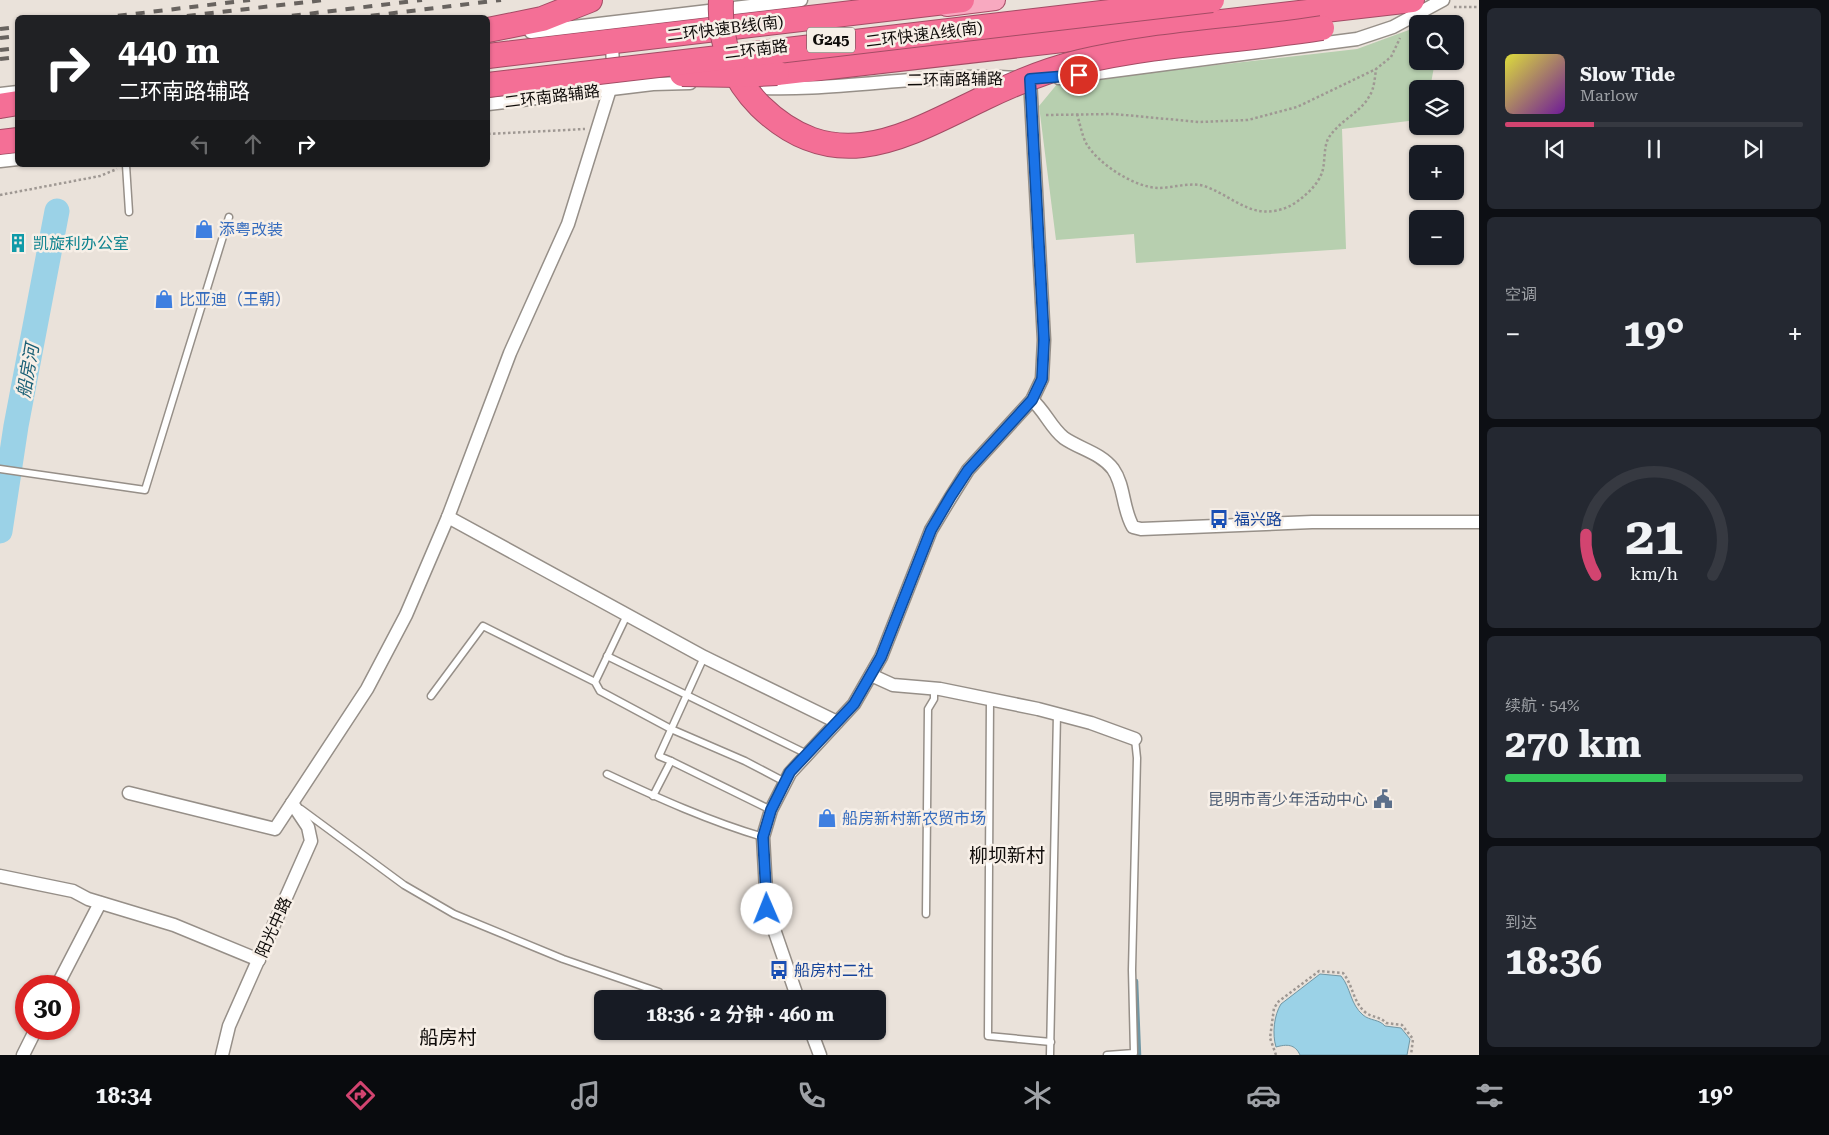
<!DOCTYPE html>
<html lang="zh">
<head>
<meta charset="utf-8">
<style>
  body { margin:0; font-family:"Roboto Serif","Noto Sans SC",serif; background:#242831; color:#f1f3f6; height:100vh; display:flex; flex-direction:column; font-size:19px; white-space:nowrap }
  * { box-sizing:border-box; margin:0 }
  p { font-size:16px; color:#9ea1a6 }
  .icon { flex:none; width:28px; height:28px; fill:none; stroke:currentColor; stroke-width:2; stroke-linecap:round; stroke-linejoin:round }
  .map { position:relative; flex:1; overflow:hidden }
  .drawer { display:flex; flex-direction:column; gap:8px; padding:8px; background:#0d0f14; width:350px }
  .drawer>* { flex:none }
  .hud { position:absolute; left:15px; top:15px; width:475px; height:152px; border-radius:8px; box-shadow:0 1px 4px #0004; background:#202124; color:#fff; overflow:hidden }
  .controls { position:absolute; left:1409px; top:15px; display:grid; gap:10px }
  .controls a { display:grid; place-items:center; width:55px; height:55px; border-radius:8px; background:#171b24; box-shadow:0 1px 4px #0004; font-size:25px }
  .speed { position:absolute; left:15px; top:975px; display:flex; gap:10px; font-size:25px; font-weight:700; text-align:center }
  .speed>* { display:grid; place-content:center; width:65px; height:65px; border-radius:50%; background:#171b24; box-shadow:0 1px 4px #0004; line-height:1 }
  .speed .limit { border:8px solid #d22; background:#fff; color:#111 }
  .pin { position:absolute; display:grid; place-items:center; width:42px; height:42px; color:#fff; margin:-21px; border:2px solid #fff; border-radius:50%; box-shadow:0 1px 5px #0007 }
  .me { position:absolute; width:55px; margin:-28px; rotate:359deg; stroke-linejoin:round; filter:drop-shadow(0 0 4px #0008) }
  .turn { display:flex; align-items:center; gap:18px; height:105px; padding:0 20px; font-size:22px }
  .turn .icon { width:65px; height:65px; stroke-width:2.5 }
  .turn b { display:block; font-size:35px; line-height:42px }
  .lanes { display:flex; align-items:center; height:48px; padding:0 20px; background:#0003; justify-content:center; gap:25px; direction:ltr }
  .lanes .off { opacity:.35 }
  .big { font-size:38px; font-weight:700; line-height:1.1 }
  .drawer .tile { flex:1; display:flex; flex-direction:column; justify-content:center; gap:8px; min-width:0; padding:0 18px; border-radius:8px; background:#242831 }
  .drawer .dial { align-items:center; gap:0 }
  .dial svg { height:130px; overflow:visible; fill:none; stroke:#363941; stroke-width:7; stroke-linecap:round; text-anchor:middle }
  .dial text { fill:#f1f3f6; stroke:none }
  .song { display:flex; align-items:center; gap:15px }
  .cover { width:60px; height:60px; border-radius:8px; background:linear-gradient(135deg,hsl(60 70% 55%),hsl(280 70% 35%)) }
  .played { height:5px; border-radius:2px; background:linear-gradient(90deg,#d24470 30%,#363941 30%) }
  .keys { display:flex; justify-content:space-around; direction:ltr }
  .heat { display:flex; justify-content:space-between; align-items:center; font-size:28px; direction:ltr }
  .charge { height:8px; border-radius:4px; background:linear-gradient(90deg,#34c759 54%,#363941 0) }
  .trip { position:absolute; left:594px; top:990px; width:292px; height:50px; border-radius:8px; background:#171b24; box-shadow:0 1px 4px #0004; font-weight:700; line-height:50px; text-align:center }
  .menu { display:flex; height:80px; justify-content:space-around; align-items:center; background:#090b0e; color:#9ea1a6 }
  .menu .icon { width:35px; height:35px }
  .menu .active { color:#d24470 }
  .menu b { font-size:22px; color:#f1f3f6 }
  main { display:flex; flex:1; min-height:0 }
  .map>svg:first-child { display:block }
  .green { fill:#b7cfaf }
  .water { fill:#9bd2e7; stroke:#7197a5 }
  .lines { fill:none; stroke-linecap:round; stroke-linejoin:round }
  .stream { stroke:#7197a5; stroke-width:4.5 }
  .river { stroke:#9bd2e7; stroke-width:25 }
  .lane-casing { stroke:#968f88; stroke-width:9 }
  .street-casing { stroke:#968f88; stroke-width:15 }
  .primary-casing { stroke:#a44c65; stroke-width:22 }
  .highway-casing { stroke:#a44c65; stroke-width:26 }
  .path { stroke:#9f9893; stroke-width:2.5; stroke-dasharray:2.5 2.5; stroke-linecap:butt }
  .lane { stroke:#fff; stroke-width:6 }
  .street { stroke:#fff; stroke-width:12 }
  .primary { stroke:#f8a9c0; stroke-width:20 }
  .highway { stroke:#f46f96; stroke-width:24 }
  .rail { stroke:#68635f; stroke-width:4; stroke-dasharray:9 9; stroke-linecap:butt }
  .highway-bridge-casing { stroke:#a44c65; stroke-width:26; stroke-linecap:butt }
  .highway-bridge { stroke:#f46f96; stroke-width:24 }
  .route-casing { stroke:#114b97; stroke-width:12 }
  .route { stroke:#1a73e8; stroke-width:9 }
  .labels { text-anchor:middle; stroke-width:5; stroke-linejoin:round; paint-order:stroke }
  .shield { fill:#f7efe7; stroke:#55504c; stroke-width:1 }
  .shield-label { font-size:15px; font-weight:bold; fill:#0f0c0a }
  .street-label { font-size:16px; fill:#0f0c0a; stroke:#f7efe7 }
  .shop-label { font-size:16px; fill:#366cbe; stroke:#f7efe7; text-anchor:start }
  .culture-label { font-size:16px; fill:#0d838f; stroke:#f7efe7; text-anchor:start }
  .transit-label { font-size:16px; fill:#164399; stroke:#f7efe7; text-anchor:start }
  .service-label { font-size:16px; fill:#4e5e75; stroke:#f7efe7; text-anchor:end }
  .water-label { font-size:18px; font-style:italic; fill:#1b6076; stroke:#f7efe7 }
  .quarter-label { font-size:19px; fill:#0f0c0a; stroke:#f7efe7 }
</style>
</head>
<body>
<main>
<div class="map">
<svg width="1479" height="1055" viewBox="0 0 1479 1055">
  <rect width="100%" height="100%" fill="#eae2da"/>
  <polygon class="green" points="1417,27 1418,61 1435,61 1430,89 1418,89 1417,120 1342,129 1346,249 1136,263 1134,234 1056,240 1039,106 1058,83 1357,49"/>
  <path class="water" d="M1320 974 1341 976C1351 988 1350 1004 1363 1015 1370 1021 1379 1019 1385 1026L1401 1028 1410 1039 1407 1055H1300C1295 1044 1287 1044 1276 1047 1272 1034 1274 1015 1281 1004Z"/>
  <g class="lines">
    <polyline class="stream" points="1136,981 1139,1055"/>
    <polyline class="river" points="0,531 16,426 57,211"/>
    <g class="lane-casing">
      <g id="lane">
        <polyline points="126,165 129,212"/>
        <polyline points="0,469 145,490 229,217"/>
        <polyline points="607,656 807,754"/>
        <polyline points="595,682 627,615"/>
        <polyline points="431,696 483,626 595,682 600,691 671,729 745,761 785,782"/>
        <polyline points="990,699 988,1036 1051,1042"/>
        <polyline points="671,761 771,810"/>
        <path d="M607 774C658 798 709 821 763 837"/>
        <polyline points="653,796 671,761 659,756 704,657"/>
        <polyline points="301,809 404,885 454,914 563,959 659,992"/>
        <polyline points="926,914 928,709 934,699 934,689"/>
        <polyline points="1050,1055 1057,714"/>
        <polyline points="1107,1055 1134,1053 1132,970 1137,758 1135,739"/>
      </g>
    </g>
    <g class="street-casing">
      <g id="street">
        <polyline points="531,32 801,0"/>
        <polyline points="1059,78 1357,39 1393,27 1443,0"/>
        <path d="M743 87C835 94 925 71 1017 78"/>
        <polyline points="0,94 18,92"/>
        <polyline points="488,104 653,84 690,83"/>
        <polyline points="0,161 18,159"/>
        <path d="M1032 400C1045 411 1051 428 1064 438 1080 449 1101 453 1113 469 1125 486 1122 508 1133 527L1141 529 1312 522H1479"/>
        <polyline points="448,517 704,657 837,722"/>
        <polyline points="871,675 893,685 940,689 1038,709 1091,723 1135,739"/>
        <polyline points="129,793 275,829 367,689 406,615 448,517 510,353 568,224 610,89 613,66 612,45"/>
        <polyline points="0,876 73,891 88,899 174,925 259,960"/>
        <polyline points="57,986 100,903"/>
        <polyline points="798,999 767,909 763,837 771,810 790,773 854,704 881,657 931,530 951,497 968,470 1032,400 1042,379 1044,340 1030,79"/>
        <polyline points="811,1031 820,1055"/>
        <polyline points="23,1055 36,1029"/>
        <polyline points="222,1055 229,1026 311,841 308,827 292,803"/>
      </g>
    </g>
    <g class="primary-casing">
      <polyline id="primary" points="947,6 995,0"/>
    </g>
    <g class="highway-casing">
      <g id="highway">
        <polyline points="488,30 542,19 590,0"/>
        <polyline points="488,56 962,0"/>
        <polyline points="777,73 1412,0"/>
        <polyline points="0,106 18,103"/>
        <polyline points="0,142 18,140"/>
      </g>
    </g>
    <g class="path">
      <polyline points="1454,7 1479,7"/>
      <path d="M1077 114C1080 124 1082 135 1086 143 1098 164 1134 187 1158 188 1174 188 1192 181 1207 187 1237 199 1253 221 1288 207 1302 200 1320 184 1323 169 1325 159 1324 147 1328 139 1338 121 1361 113 1370 95 1374 89 1375 77 1376 69"/>
      <polyline points="1046,115 1114,114 1199,122 1248,120 1297,107 1376,69 1391,57 1400,38"/>
      <polyline points="488,134 585,129"/>
      <polyline points="0,195 100,176 117,169"/>
      <path d="M1276 1055 1270 1038 1274 1008 1279 1001 1319 971 1343 973C1353 985 1353 1002 1365 1012 1372 1018 1380 1016 1386 1023L1402 1025 1413 1039 1411 1055"/>
    </g>
    <use href="#lane" class="lane"/>
    <use href="#street" class="street"/>
    <use href="#primary" class="primary"/>
    <use href="#highway" class="highway"/>
    <g class="rail">
      <polyline points="100,18 250,0"/>
      <polyline points="169,18 324,0"/>
      <polyline points="274,18 422,0"/>
      <polyline points="353,18 501,0"/>
      <polyline points="0,29 18,27"/>
      <polyline points="0,38 18,36"/>
      <polyline points="0,50 18,48"/>
      <polyline points="0,59 18,57"/>
    </g>
    <g class="highway-bridge-casing">
      <g id="highway-bridge">
        <path d="M721 0C719 41 731 77 760 106 836 180 907 135 984 98 1015 83 1047 70 1080 62 1159 43 1242 41 1322 28"/>
        <polyline points="682,74 738,75 777,73"/>
        <polyline points="488,85 1212,0"/>
      </g>
    </g>
    <use href="#highway-bridge" class="highway-bridge"/>
  </g>
  <g class="lines">
    <g class="route-casing">
      <polyline id="route" points="767,909 763,837 771,810 790,772 854,704 881,657 931,530 951,496 968,470 1032,400 1042,379 1044,340 1030,79 1079,75"/>
    </g>
    <use href="#route" class="route"/>
  </g>
  <defs>
    <g id="shop-bare" transform="scale(1.5)"><path d="M-5-2.5h2.3a2.7 3.5 0 0 1 5.4 0H5L5.5 6h-11ZM-1.5-2.5h3a1.5 2.3 0 0 0-3 0Z" fill="#3f7fe0" stroke="#f7efe7" stroke-width="2.5" paint-order="stroke"/></g>
    <g id="building-bare" transform="scale(1.5)"><path d="M-4-6H4V6H1V3H-1V6H-4ZM-2.5-4.3h1.7v1.8h-1.7ZM.8-4.3h1.7v1.8H.8ZM-2.5-1h1.7V.8h-1.7ZM.8-1h1.7V.8H.8Z" fill="#0f9aa8" stroke="#f7efe7" stroke-width="2.5" paint-order="stroke"/></g>
    <g id="bus-bare" transform="scale(1.5)"><path d="M-5-6H5V4H4V6H2V4H-2V6H-4V4H-5ZM-3.5-4V0h7V-4ZM-3.5 1.2v1.5H-2V1.2ZM2 1.2v1.5H3.5V1.2Z" fill="#1a4fb4" stroke="#f7efe7" stroke-width="2.5" paint-order="stroke"/></g>
    <g id="civic-bare" transform="scale(1.5)"><path d="M-.6-6.5H3V-4.5H.6V-3L4-1V1h2V6H-6V1h2V-1L-.6-3ZM-1.2 2.5V6h2.4V2.5Z" fill="#5c6f8a" stroke="#f7efe7" stroke-width="2.5" paint-order="stroke"/></g>
  </defs>
  <g fill-rule="evenodd">
    <use href="#shop-bare" x="204" y="229"/>
    <use href="#building-bare" x="18" y="243"/>
    <use href="#shop-bare" x="164" y="299"/>
    <use href="#bus-bare" x="1219" y="519"/>
    <use href="#civic-bare" x="1383" y="799"/>
    <use href="#shop-bare" x="827" y="818"/>
    <use href="#bus-bare" x="779" y="970"/>
  </g>
  <g class="labels">
    <rect class="shield" x="807" y="27.5" width="48" height="25" rx="4"/>
    <g class="shield-label">
      <text x="831" y="45">G245</text>
    </g>
    <g class="street-label">
      <text transform="translate(725 28) rotate(-7)" y="6">二环快速B线(南)</text>
      <text transform="translate(924 34) rotate(-7)" y="6">二环快速A线(南)</text>
      <text transform="translate(756 49) rotate(-7)" y="6">二环南路</text>
      <text transform="translate(955 79) rotate(-1)" y="6">二环南路辅路</text>
      <text transform="translate(552 96) rotate(-7)" y="6">二环南路辅路</text>
      <text transform="translate(273 927) rotate(-66)" y="6">阳光中路</text>
    </g>
    <g class="shop-label">
      <text x="219" y="235">添粤改装</text>
      <text x="179" y="305">比亚迪（王朝）</text>
      <text x="842" y="824">船房新村新农贸市场</text>
    </g>
    <g class="culture-label">
      <text x="33" y="249">凯旋利办公室</text>
    </g>
    <g class="transit-label">
      <text x="1234" y="525">福兴路</text>
      <text x="794" y="976">船房村二社</text>
    </g>
    <g class="service-label">
      <text x="1368" y="805">昆明市青少年活动中心</text>
    </g>
    <g class="water-label">
      <text transform="translate(28 371) rotate(-80)" y="6">船房河</text>
    </g>
    <g class="quarter-label">
      <text x="1007" y="862">柳坝新村</text>
      <text x="448" y="1044">船房村</text>
    </g>
  </g>
</svg>
<div class="controls">
<a><svg class="icon" aria-label="search" viewBox="0 0 24 24"><circle cx="10" cy="10" r="6"/><path d="M15 15l6 6"/></svg></a>
<a><svg class="icon" aria-label="layers" viewBox="0 0 24 24"><path d="M12 4l9 5-9 5-9-5zM3 14l9 5 9-5"/></svg></a>
<a>+</a>
<a>−</a>
</div>
<div class="speed"><div class="limit">30</div></div>
<div class="pin" style="left:1079px;top:75px;background:#d93025"><svg class="icon" aria-label="arrive" viewBox="0 0 24 24"><path d="M6 21V4h12l-3 4 3 4H6"/></svg></div>
<svg class="me" style="left:767px;top:909px" viewBox="-20 -20 40 40"><circle r="19" fill="#fff"/><path d="M0-13L10 11 0 6-10 11z" fill="#1a73e8"/></svg>
<div class="trip">18:36 · 2 分钟 · 460 m</div>
<div class="hud">
<div class="turn"><svg class="icon" aria-label="right" viewBox="0 0 24 24"><path d="M7 20v-9h11M14 6l5 5-5 5"/></svg><div><b>440 m</b>二环南路辅路</div></div>
<div class="lanes"><svg class="icon off" aria-label="left" viewBox="0 0 24 24"><path d="M17 20v-9H6M10 6l-5 5 5 5"/></svg><svg class="icon off" aria-label="ahead" viewBox="0 0 24 24"><path d="M12 20V5M6 11l6-6 6 6"/></svg><svg class="icon" aria-label="right" viewBox="0 0 24 24"><path d="M7 20v-9h11M14 6l5 5-5 5"/></svg></div>
</div>
</div>
<section class="drawer">
<div class="tile">
<div class="song"><i class="cover"></i><div><b>Slow Tide</b><p>Marlow</p></div></div>
<div class="played"></div>
<div class="keys"><svg class="icon" aria-label="previous" viewBox="0 0 24 24"><path d="M18 5L8 12l10 7zM5 5v14"/></svg><svg class="icon" aria-label="pause" viewBox="0 0 24 24"><path d="M8 5v14M16 5v14"/></svg><svg class="icon" aria-label="next" viewBox="0 0 24 24"><path d="M6 5l10 7-10 7zM19 5v14"/></svg></div>
</div>
<div class="tile"><p>空调</p>
<div class="heat"><a>−</a><b class="big">19°</b><a>+</a></div>
</div>
<div class="tile dial"><svg viewBox="0 0 100 80">
<path d="M14 69A42 42 0 1 1 86 69"/>
<path d="M14 69A42 42 0 0 1 8 44" stroke="#d24470"/>
<text x="50" y="56" font-size="32" font-weight="700">21</text>
<text x="50" y="72" font-size="11">km/h</text>
</svg></div>
<div class="tile"><p>续航 · 54%</p><b class="big">270 km</b><div class="charge"></div></div>
<div class="tile"><p>到达</p><b class="big">18:36</b></div>
</section>
</main>
<nav class="menu">
<b>18:34</b>
<svg class="icon active" aria-label="directions" viewBox="0 0 24 24"><path d="M12 3l9 9-9 9-9-9zM9 14v-3h6M13 9l2 2-2 2"/></svg>
<svg class="icon" aria-label="music" viewBox="0 0 24 24"><path d="M9 18V5l10-2v13"/><circle cx="6" cy="18" r="3"/><circle cx="16" cy="16" r="3"/></svg>
<svg class="icon" aria-label="phone" viewBox="0 0 24 24"><path d="M5 4h4l2 5-3 2q2 4 5 5l2-3 5 2v4C11 20 4 13 5 4z"/></svg>
<svg class="icon" aria-label="climate" viewBox="0 0 24 24"><path d="M12 3v18M4 7l16 10M4 17L20 7"/></svg>
<svg class="icon" aria-label="car" viewBox="0 0 24 24"><path d="M5 17H2v-5l4-1 3-4h7l3 4 3 1v5h-3M9 17h6M6 11h13"/><circle cx="7" cy="17" r="2"/><circle cx="17" cy="17" r="2"/></svg>
<svg class="icon" aria-label="filters" viewBox="0 0 24 24"><path d="M4 7h16M4 17h16"/><circle cx="9" cy="7" r="2"/><circle cx="15" cy="17" r="2"/></svg>
<b>19°</b>
</nav>
</body>
</html>
